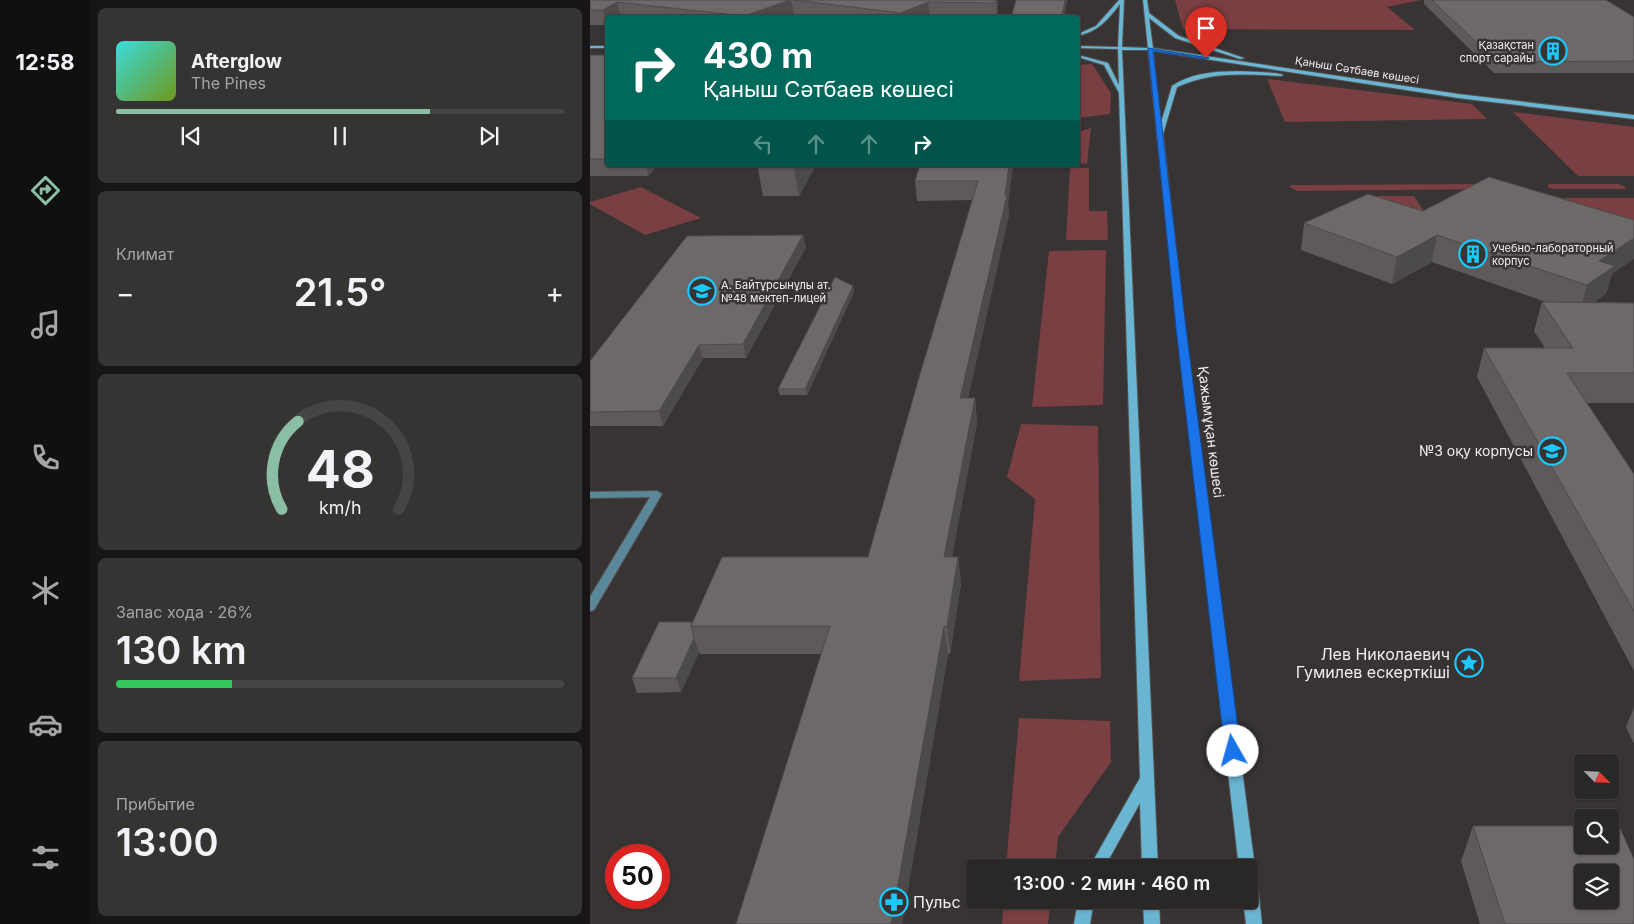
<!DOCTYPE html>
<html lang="ru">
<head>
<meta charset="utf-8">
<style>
  body { margin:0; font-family:Inter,sans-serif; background:#363333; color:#f1f3f6; height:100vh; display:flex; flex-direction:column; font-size:19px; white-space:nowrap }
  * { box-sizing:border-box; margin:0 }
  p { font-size:16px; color:#a5a5a7 }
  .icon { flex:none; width:28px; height:28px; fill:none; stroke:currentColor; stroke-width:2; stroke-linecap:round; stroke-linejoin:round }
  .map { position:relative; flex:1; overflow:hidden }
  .side { display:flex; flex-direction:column; gap:8px; padding:8px; background:#171515; width:500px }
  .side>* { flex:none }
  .guide { position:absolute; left:15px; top:15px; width:475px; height:152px; border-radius:5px; box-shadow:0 1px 4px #0004,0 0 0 1px #464444; background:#00695c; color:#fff; overflow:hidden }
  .needle { width:32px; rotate:114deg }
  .buttons { position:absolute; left:984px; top:754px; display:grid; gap:10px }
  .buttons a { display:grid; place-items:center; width:45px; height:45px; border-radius:5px; background:#2a2727; box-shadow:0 1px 4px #0004,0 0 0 1px #464444; font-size:25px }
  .speed { position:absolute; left:15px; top:844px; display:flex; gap:10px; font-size:25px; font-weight:700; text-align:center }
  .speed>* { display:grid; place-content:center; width:65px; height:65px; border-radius:50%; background:#2a2727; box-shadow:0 1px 4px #0004,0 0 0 1px #464444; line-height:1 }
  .speed .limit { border:8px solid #d22; background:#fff; color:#111 }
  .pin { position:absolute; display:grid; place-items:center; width:42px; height:42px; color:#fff; margin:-51px -21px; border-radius:50% 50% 50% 0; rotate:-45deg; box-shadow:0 0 5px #0007 }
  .pin .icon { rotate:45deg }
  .me { position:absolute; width:55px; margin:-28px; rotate:353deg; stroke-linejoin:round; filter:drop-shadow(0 0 4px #0008) }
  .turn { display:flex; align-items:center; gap:18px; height:105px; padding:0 15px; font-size:22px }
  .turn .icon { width:65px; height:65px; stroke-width:2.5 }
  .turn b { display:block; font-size:35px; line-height:42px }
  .lanes { display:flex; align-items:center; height:48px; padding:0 15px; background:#0003; justify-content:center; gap:25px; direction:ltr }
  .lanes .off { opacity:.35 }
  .big { font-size:38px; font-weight:600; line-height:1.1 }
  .side .widget { flex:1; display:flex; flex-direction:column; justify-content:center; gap:8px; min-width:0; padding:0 18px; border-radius:8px; background:#363333 }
  .side .dial { align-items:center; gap:0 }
  .dial svg { height:130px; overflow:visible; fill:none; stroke:#464444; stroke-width:7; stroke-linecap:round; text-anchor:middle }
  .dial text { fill:#f1f3f6; stroke:none }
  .song { display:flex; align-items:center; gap:15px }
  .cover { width:60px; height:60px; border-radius:8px; background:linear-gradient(135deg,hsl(180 70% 55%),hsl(80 70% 35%)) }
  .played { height:5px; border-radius:2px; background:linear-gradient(90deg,#8abfa5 70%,#464444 70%) }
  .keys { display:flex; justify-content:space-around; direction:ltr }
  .heat { display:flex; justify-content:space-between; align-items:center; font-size:28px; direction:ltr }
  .charge { height:8px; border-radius:4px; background:linear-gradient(90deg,#34c759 26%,#464444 0) }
  .trip { position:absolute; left:376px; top:859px; width:292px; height:50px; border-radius:5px; background:#2a2727; box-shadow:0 1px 4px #0004,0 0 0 1px #464444; font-weight:600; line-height:50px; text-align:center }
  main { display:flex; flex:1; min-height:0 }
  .tabs { display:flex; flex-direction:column; width:90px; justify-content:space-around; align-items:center; background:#111010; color:#a5a5a7 }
  .tabs .icon { width:35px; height:35px }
  .tabs .selected { color:#8abfa5 }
  .tabs b { font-size:22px; color:#f1f3f6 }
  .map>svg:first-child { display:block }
  .green { fill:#793f43 }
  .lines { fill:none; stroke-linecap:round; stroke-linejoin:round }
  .street-casing { stroke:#555252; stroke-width:2 }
  .secondary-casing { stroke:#555252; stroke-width:2 }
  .street { fill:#5a8799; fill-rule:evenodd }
  .secondary { fill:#6ab5d2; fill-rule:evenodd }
  .wall { fill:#5f5a5a }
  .shaded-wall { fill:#4d4a4a }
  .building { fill:#6e6969; stroke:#4d4a4a; fill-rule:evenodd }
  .route { fill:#1a73e8; stroke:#114b97 }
  .labels { text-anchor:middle; stroke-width:5; stroke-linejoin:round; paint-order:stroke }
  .far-poi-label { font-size:11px; fill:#efeded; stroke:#383434; text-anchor:start }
  .far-street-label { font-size:11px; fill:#efeded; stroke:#383434 }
  .street-label { font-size:14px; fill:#efeded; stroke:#383434 }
  .poi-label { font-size:14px; fill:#efeded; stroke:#383434; text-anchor:end }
  .near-poi-label { font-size:16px; fill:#efeded; stroke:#383434; text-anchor:end }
</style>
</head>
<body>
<main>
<nav class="tabs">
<b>12:58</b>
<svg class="icon selected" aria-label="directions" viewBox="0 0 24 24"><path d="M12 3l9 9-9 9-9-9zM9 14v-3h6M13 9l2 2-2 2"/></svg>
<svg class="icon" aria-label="music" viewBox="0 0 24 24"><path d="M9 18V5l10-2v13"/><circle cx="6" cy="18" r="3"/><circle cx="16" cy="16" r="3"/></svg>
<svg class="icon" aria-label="phone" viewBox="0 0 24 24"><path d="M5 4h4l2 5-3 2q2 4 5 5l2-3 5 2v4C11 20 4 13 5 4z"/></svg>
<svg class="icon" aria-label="climate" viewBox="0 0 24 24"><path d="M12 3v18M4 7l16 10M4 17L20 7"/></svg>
<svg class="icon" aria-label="car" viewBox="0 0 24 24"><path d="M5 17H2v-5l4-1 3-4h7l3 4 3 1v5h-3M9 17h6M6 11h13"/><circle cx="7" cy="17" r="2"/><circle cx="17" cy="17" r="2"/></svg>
<svg class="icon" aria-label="filters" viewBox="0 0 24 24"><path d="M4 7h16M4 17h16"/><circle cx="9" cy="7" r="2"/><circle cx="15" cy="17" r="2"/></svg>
</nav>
<section class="side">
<div class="widget">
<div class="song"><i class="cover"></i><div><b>Afterglow</b><p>The Pines</p></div></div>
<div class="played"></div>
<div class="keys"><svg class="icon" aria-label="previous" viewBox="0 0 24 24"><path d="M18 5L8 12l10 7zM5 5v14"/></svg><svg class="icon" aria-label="pause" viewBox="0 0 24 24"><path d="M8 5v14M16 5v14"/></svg><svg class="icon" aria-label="next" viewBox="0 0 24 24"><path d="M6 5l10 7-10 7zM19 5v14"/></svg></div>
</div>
<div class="widget"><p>Климат</p>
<div class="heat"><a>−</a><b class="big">21.5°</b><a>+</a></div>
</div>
<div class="widget dial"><svg viewBox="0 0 100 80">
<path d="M14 69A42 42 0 1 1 86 69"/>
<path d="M14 69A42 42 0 0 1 24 15" stroke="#8abfa5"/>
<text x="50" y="56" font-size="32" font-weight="700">48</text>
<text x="50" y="72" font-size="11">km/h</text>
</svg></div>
<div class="widget"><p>Запас хода · 26%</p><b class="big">130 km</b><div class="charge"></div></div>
<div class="widget"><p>Прибытие</p><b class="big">13:00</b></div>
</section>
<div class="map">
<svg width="1044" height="924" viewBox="0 0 1044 924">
  <rect width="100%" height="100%" fill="#383434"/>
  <g class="green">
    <polygon points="585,0 831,0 797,7 825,30 593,29"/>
    <polygon points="502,64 521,93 520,114 488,118 488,65"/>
    <polygon points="677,79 882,104 897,119 695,122"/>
    <polygon points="923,112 1044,127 1044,176 988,176"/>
    <polygon points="501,128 497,164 488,163 488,132"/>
    <polygon points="480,168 499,168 499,211 517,211 518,240 476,240"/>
    <polygon points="899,184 907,189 708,191 699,187 702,185"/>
    <polygon points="958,184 1028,184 1036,187 1035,189 966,189 959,188"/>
    <polygon points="51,187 111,218 55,235 0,204 0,202"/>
    <polygon points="774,196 824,196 836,215"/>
    <polygon points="963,198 1044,198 1044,228"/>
    <polygon points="516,250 513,405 442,407 459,251"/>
    <polygon points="431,424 508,426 511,678 429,681 445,499 417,477"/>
    <polygon points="429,718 520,721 521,762 468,837 465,867 416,867"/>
    <polygon points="414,900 461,900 458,924 412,924"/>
  </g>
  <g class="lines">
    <g class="street-casing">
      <polygon id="street" points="67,491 72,494 4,610 0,611 0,597 60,497 0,498 0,492"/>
    </g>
    <g class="secondary-casing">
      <g id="secondary">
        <path d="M529 0H534L532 47 558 48 553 0H557L559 13 589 36 654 58 650 59 585 38 559 18 563 48 868 94 1044 115V119L868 98 563 51 571 123 582 86C607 69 642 71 670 72 678 73 687 72 693 75L691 76C655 74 621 71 587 87L573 134 599 364 665 868 662 873 660 874V868H649L591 364 558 50H532L568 868H552L550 803 514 868H499L550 778 529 93 514 65 488 57V55L518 63 529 85 528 49 488 48V46L528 47 530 4C518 20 508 31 488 36V34L506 26Z"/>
        <rect x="0" y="46" width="18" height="2"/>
        <polygon points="660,881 666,883 668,888 672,924 656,924 653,900 660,900"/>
        <polygon points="488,900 504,900 500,924 484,924"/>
        <polygon points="553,900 569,900 570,924 554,924"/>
      </g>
    </g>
    <use href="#street" class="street"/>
    <use href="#secondary" class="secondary"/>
  </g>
  <g class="wall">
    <polygon points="0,0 408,0 408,1 407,17 231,18 204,14 194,18 43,18 31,16 28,18 18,18 17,25 0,25"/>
    <polygon points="477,0 474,18 421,18"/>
    <polygon points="834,0 1016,0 1044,17 1044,73 904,73 834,4"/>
    <polygon points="0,55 18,55 18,165 68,165 58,176 0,176"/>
    <polygon points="171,165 226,165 209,196 173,196 168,169"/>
    <polygon points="423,165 418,203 419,215 378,398 385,398 387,423 362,557 368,557 371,584 360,654 358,654 312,924 146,924 232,654 110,654 109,652 91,692 47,693 42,678 102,622 278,557 382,200 327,201 325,181"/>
    <polygon points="778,194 1022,274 1016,294 1004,302 1044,303 1044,403 997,403 1044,474 1044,671 887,377 894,348 955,348 944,331 952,302 956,302 842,262 802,284 711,250 714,223"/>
    <polygon points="216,247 156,358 113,358 73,426 0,426 0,361"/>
    <polygon points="264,292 217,395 190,395 188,389"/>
    <polygon points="1044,707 1044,744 1036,727"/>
    <polygon points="883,826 1044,924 890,924 871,861"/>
  </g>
  <g class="shaded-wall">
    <polygon points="201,0 204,14 194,18 154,18 154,16"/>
    <polygon points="406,0 408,0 408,1 407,17"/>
    <polygon points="475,0 477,0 474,18 472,18"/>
    <polygon points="27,2 31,16 28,18 18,18 17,25 13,10"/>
    <polygon points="338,2 340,17 338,18 312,18 311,13"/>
    <polygon points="56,165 68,165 58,176"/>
    <polygon points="206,165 226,165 209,196 204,169"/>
    <polygon points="419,165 423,165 418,203 419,215 372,423 370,398"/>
    <polygon points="213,235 216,247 156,358 153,344"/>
    <polygon points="847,235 842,262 802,284 807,257"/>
    <polygon points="1044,238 1044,259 1022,274 1016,294 989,314 997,285 1009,261"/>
    <polygon points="263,286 264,292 217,395 215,389"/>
    <polygon points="109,345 113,358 73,426 69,411"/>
    <polygon points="385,398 387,423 357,584 354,557"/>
    <polygon points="368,557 371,584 360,654 357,626"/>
    <polygon points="354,626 358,654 312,924 301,924"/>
    <polygon points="104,638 109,652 91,692 86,678"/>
  </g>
  <g class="building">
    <polygon points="0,0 200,0 154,16 27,2 13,10 0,10"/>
    <polygon points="204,0 406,0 406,3 338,2 311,13"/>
    <polygon points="426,0 475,0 472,16 445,16 444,18 421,18"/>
    <polygon points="842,0 1016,0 1044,17 1044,61 907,62"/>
    <rect x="0" y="55" width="18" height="104"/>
    <polygon points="171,165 206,165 204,169 168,169"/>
    <polygon points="330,165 419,165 415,195 417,195 370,398 385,398 354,557 368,557 357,626 354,626 301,924 146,924 240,626 101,626 132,557 278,557 330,374 388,181 325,181"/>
    <polygon points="899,177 1044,220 1044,238 1009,261 1025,266 997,285 847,235 807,257 714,223 778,194 833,211"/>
    <polygon points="213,235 153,344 109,345 69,411 0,412 0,361 97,236"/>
    <polygon points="245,277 263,286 215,389 188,389"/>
    <polygon points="952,302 1044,303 1044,373 977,373 1044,474 1044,611 894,348 983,348"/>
    <polygon points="69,622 102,622 101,626 104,638 86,678 42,678"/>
    <path d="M883 826H992V845H1020V826H1029L1044 859V924H915ZM992 872H1020V900H992Z"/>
  </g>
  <polygon class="route" points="558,48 619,58 616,59 563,51 596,328 651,751 649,756 643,758 638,756 635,751 586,328"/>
  <defs>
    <g id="building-ring" transform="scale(1.4375)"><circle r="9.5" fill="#383434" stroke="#1bc9fc" stroke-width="1.5"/><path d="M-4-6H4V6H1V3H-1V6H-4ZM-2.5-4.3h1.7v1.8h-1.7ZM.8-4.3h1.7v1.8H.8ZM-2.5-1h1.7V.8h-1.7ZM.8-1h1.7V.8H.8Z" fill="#1bc9fc"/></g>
    <g id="school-ring" transform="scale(1.4375)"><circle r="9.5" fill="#383434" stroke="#1bc9fc" stroke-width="1.5"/><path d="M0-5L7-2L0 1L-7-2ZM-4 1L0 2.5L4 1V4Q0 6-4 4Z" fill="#1bc9fc"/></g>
    <g id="university-ring" transform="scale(1.4375)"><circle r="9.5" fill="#383434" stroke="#1bc9fc" stroke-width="1.5"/><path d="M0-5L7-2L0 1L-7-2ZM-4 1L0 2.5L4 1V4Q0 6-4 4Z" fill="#1bc9fc"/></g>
    <g id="sight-ring" transform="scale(1.4375)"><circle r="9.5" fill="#383434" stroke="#1bc9fc" stroke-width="1.5"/><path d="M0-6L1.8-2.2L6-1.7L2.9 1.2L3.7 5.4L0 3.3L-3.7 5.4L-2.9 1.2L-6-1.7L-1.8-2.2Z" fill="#1bc9fc"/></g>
    <g id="pharmacy-ring" transform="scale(1.4375)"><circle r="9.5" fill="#383434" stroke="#1bc9fc" stroke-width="1.5"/><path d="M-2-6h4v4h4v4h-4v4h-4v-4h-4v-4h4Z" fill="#1bc9fc"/></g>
  </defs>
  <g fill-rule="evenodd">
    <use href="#building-ring" x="963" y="51"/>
    <use href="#building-ring" x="883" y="254"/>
    <use href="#school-ring" x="112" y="291"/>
    <use href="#university-ring" x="962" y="451"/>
    <use href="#sight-ring" x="879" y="663"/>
    <use href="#pharmacy-ring" x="304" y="902"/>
  </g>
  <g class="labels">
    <g class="far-poi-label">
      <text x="944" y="49" text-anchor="end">Қазақстан<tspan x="944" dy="13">спорт сарайы</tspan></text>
      <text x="902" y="252">Учебно-лабораторный<tspan x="902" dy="13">корпус</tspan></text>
      <text x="131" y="289">А. Байтұрсынұлы ат.<tspan x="131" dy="13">№48 мектеп-лицей</tspan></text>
    </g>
    <g class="far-street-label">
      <text transform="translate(767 70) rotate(9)" y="4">Қаныш Сәтбаев көшесі</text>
    </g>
    <g class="street-label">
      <text transform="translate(621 432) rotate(83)" y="5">Қажымұқан көшесі</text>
    </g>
    <g class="poi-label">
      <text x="943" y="456">№3 оқу корпусы</text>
    </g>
    <g class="near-poi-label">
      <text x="860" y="660">Лев Николаевич<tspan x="860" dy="18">Гумилев ескерткіші</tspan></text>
      <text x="323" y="908" text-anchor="start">Пульс</text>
    </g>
  </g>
</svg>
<div class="buttons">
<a><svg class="needle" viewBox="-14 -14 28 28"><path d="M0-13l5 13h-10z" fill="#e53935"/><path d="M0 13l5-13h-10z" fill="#a5a5a7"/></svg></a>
<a><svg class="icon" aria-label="search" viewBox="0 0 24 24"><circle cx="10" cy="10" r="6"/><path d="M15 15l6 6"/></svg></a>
<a><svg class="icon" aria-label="layers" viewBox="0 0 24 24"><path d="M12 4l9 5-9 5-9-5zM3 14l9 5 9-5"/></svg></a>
</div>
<div class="speed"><div class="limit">50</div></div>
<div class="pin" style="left:616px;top:58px;background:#d93025"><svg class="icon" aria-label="arrive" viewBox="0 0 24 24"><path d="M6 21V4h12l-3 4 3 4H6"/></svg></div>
<svg class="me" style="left:643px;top:751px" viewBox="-20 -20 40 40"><circle r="19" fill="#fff"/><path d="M0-13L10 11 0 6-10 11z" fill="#1a73e8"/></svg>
<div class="trip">13:00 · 2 мин · 460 m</div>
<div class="guide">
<div class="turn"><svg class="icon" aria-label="right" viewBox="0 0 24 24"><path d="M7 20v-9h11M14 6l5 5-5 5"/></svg><div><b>430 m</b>Қаныш Сәтбаев көшесі</div></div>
<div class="lanes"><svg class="icon off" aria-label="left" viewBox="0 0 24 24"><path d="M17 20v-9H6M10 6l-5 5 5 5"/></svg><svg class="icon off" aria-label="ahead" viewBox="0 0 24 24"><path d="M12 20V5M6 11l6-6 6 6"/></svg><svg class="icon off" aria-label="ahead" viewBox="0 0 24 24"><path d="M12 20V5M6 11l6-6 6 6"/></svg><svg class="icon" aria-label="right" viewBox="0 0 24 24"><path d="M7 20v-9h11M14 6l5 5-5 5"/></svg></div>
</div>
</div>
</main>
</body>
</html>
